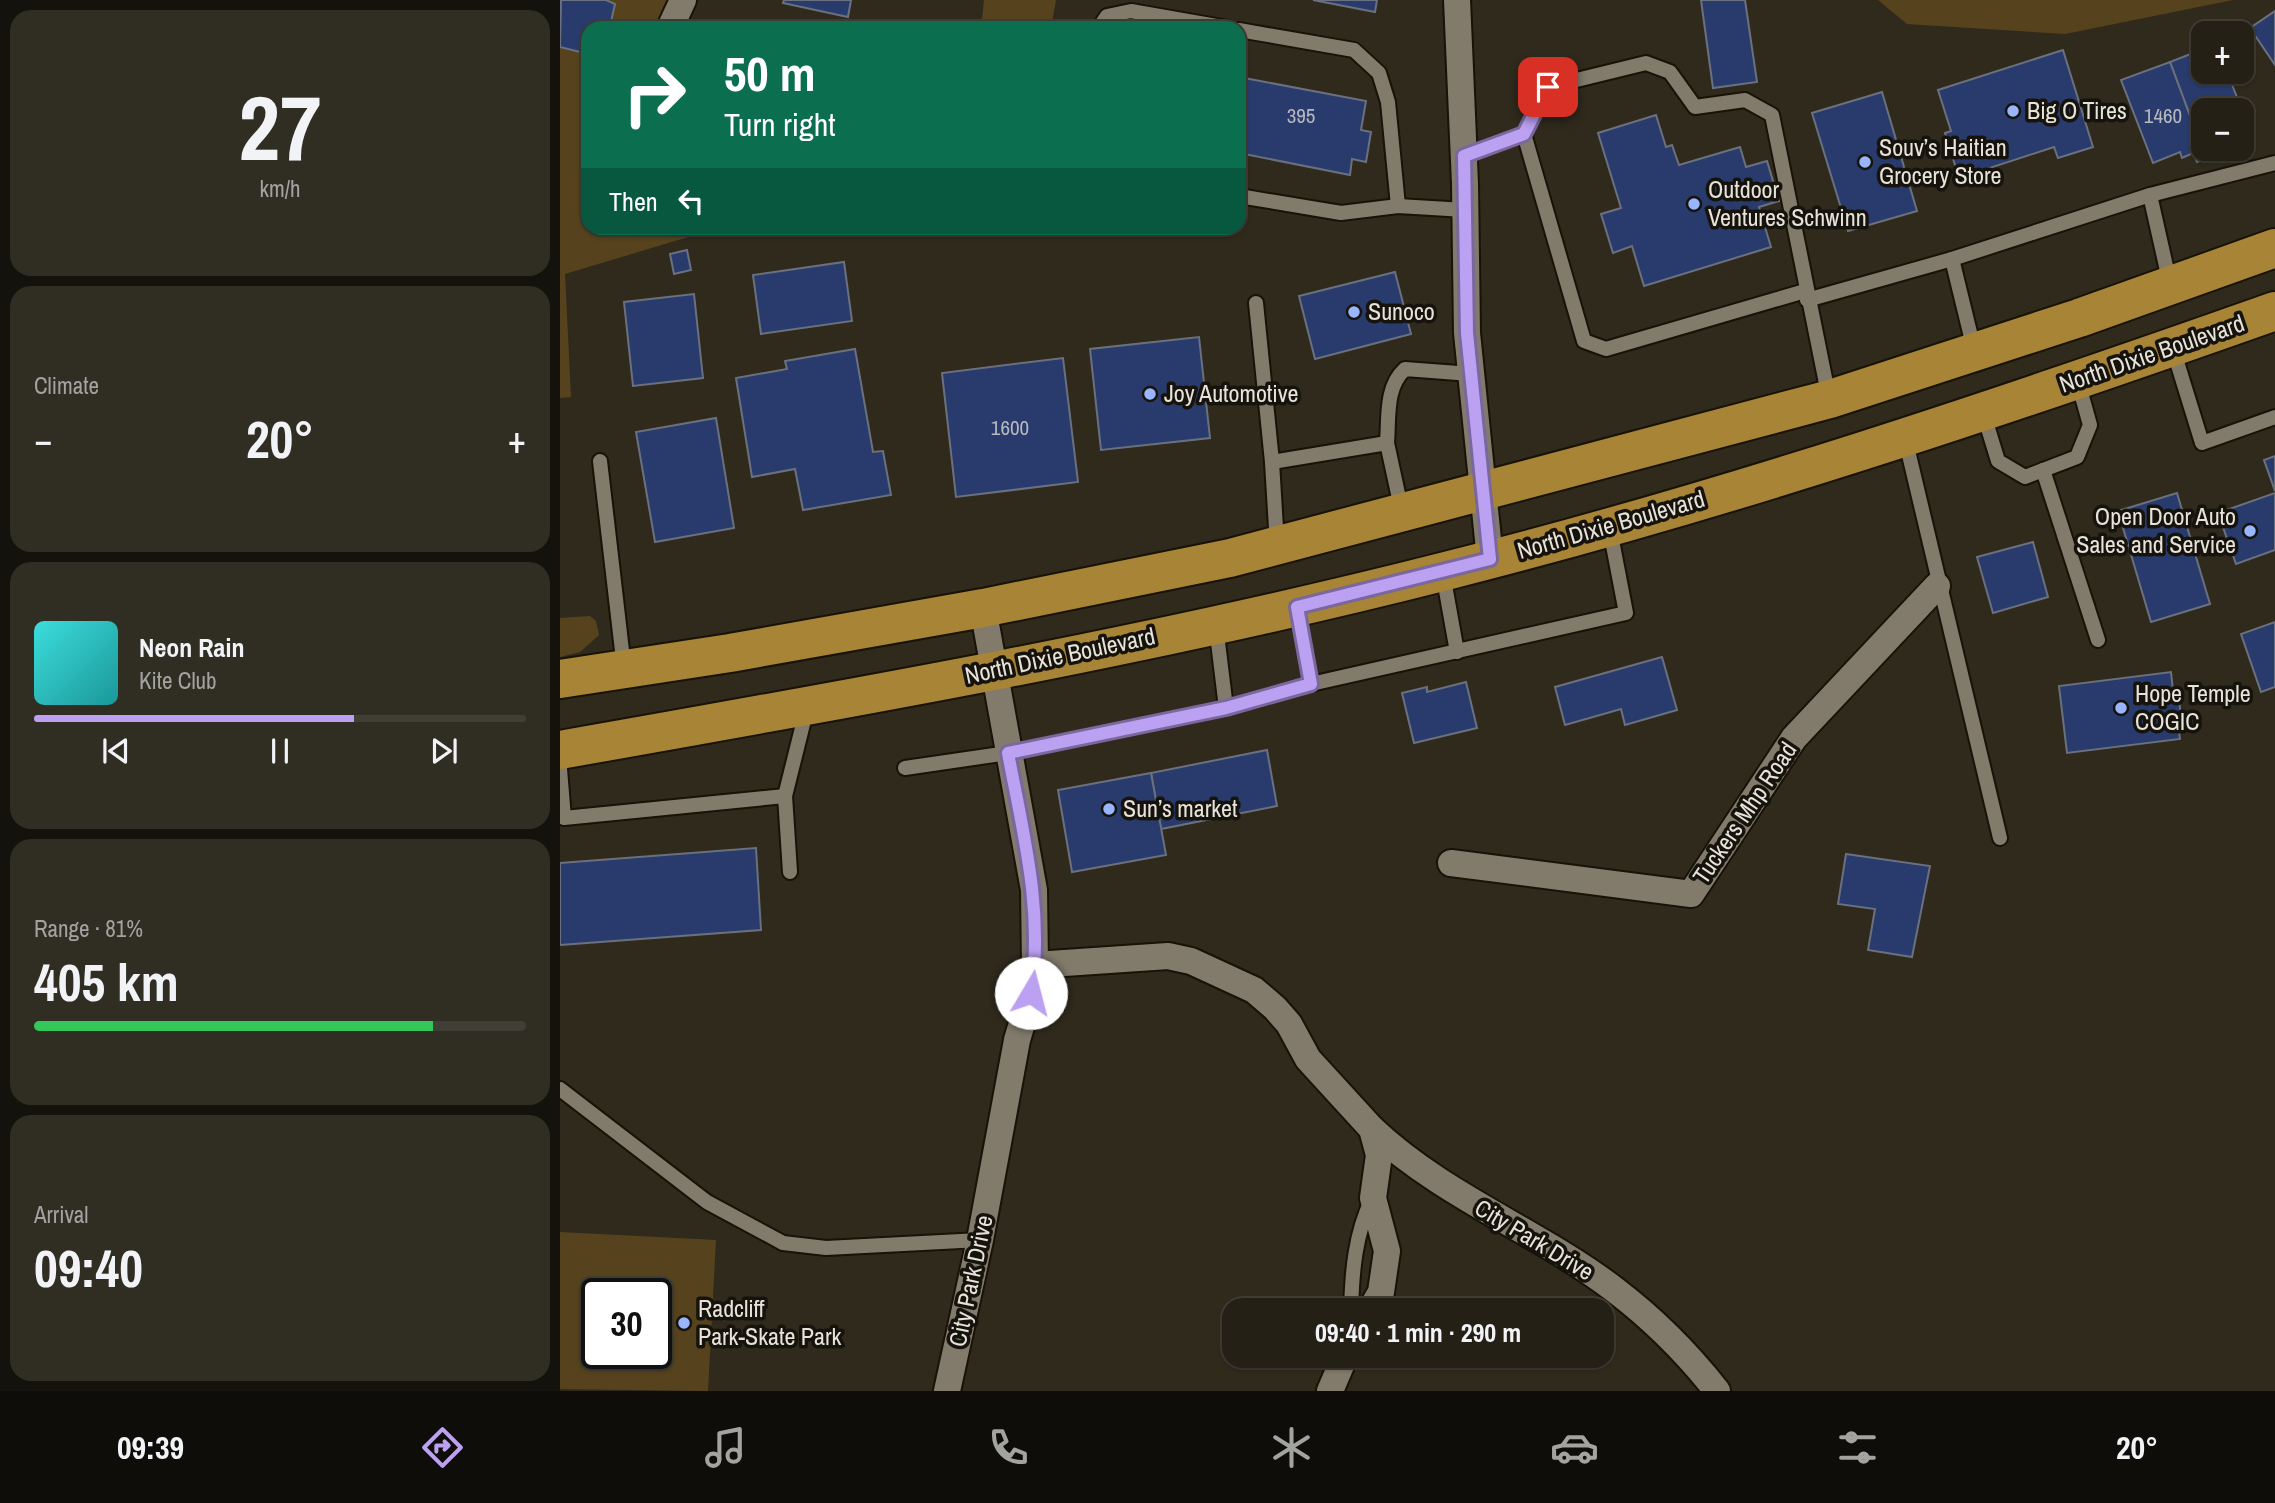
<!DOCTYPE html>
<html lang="en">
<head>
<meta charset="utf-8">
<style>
  body { margin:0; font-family:"Archivo Narrow",sans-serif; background:#302d23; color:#f1f3f6; height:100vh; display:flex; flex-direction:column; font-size:26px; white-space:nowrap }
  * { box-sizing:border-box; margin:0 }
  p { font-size:23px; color:#a3a3a1 }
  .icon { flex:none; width:38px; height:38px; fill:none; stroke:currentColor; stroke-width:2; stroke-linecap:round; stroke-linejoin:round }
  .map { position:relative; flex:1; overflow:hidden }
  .side { display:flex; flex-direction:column; gap:10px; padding:10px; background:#14120c; width:560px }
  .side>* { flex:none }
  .top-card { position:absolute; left:21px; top:21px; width:665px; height:214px; border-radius:21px; box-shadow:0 2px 5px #0004,0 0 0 2px #413e35; background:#0b6e4f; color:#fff; overflow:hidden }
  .fabs { position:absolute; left:1631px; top:21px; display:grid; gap:14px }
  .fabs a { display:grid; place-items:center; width:63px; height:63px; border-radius:14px; background:#242016; box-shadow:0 2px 5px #0004,0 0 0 2px #413e35; font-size:35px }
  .speed { position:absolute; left:21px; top:1278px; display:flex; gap:14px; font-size:35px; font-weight:700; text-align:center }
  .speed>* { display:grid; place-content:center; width:91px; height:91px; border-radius:50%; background:#242016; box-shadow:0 2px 5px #0004,0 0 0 2px #413e35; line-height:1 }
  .speed .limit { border:4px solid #111; border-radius:10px; background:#fff; color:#111 }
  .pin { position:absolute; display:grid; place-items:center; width:60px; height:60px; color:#fff; margin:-30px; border-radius:14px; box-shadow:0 4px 10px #0006 }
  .me { position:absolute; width:77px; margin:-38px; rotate:8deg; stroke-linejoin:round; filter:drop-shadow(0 0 5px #0008) }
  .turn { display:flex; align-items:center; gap:24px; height:147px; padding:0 28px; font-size:32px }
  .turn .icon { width:91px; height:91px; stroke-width:2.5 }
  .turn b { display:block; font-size:49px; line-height:60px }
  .then { display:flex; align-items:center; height:66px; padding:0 28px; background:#0003; gap:14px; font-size:26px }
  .big { font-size:52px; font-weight:700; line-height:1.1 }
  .side .widget { flex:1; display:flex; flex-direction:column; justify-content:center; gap:10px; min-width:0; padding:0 24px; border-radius:21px; background:#302d23 }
  .side .dial { align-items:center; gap:0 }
  .dial b { font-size:91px; line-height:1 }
  .song { display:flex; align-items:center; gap:21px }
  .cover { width:84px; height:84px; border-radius:10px; background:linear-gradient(135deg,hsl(180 70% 55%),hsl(180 70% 35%)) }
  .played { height:7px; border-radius:4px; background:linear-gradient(90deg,#bca0f2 65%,#413e35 65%) }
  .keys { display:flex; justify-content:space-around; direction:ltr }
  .heat { display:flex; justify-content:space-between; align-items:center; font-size:38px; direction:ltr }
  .charge { height:10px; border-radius:5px; background:linear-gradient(90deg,#34c759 81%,#413e35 0) }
  .trip { position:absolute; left:662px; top:1298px; width:392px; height:70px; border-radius:21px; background:#242016; box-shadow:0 2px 5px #0004,0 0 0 2px #413e35; font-weight:700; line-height:70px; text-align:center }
  .tab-bar { display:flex; height:112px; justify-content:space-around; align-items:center; background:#0e0d09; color:#a3a3a1 }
  .tab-bar .icon { width:49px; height:49px }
  .tab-bar .selected { color:#bca0f2 }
  .tab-bar b { font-size:32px; color:#f1f3f6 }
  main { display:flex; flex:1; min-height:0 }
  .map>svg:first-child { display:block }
  .green { fill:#56431d; fill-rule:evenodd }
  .building { fill:#293b6c; stroke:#6a707e; stroke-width:2 }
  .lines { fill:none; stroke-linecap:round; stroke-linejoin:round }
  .lane-casing { stroke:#181207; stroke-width:18 }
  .street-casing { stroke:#181207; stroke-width:30 }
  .highway-casing { stroke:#181207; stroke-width:42 }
  .lane { stroke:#827b6c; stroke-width:14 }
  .street { stroke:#827b6c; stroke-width:26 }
  .highway { stroke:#a78436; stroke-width:38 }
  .route-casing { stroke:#7a689d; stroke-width:18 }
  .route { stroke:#bca0f2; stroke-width:12 }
  .poi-dot { fill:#99b5fd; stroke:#16130d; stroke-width:2.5 }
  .labels { text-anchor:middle; stroke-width:7; stroke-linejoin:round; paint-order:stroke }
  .number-label { font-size:21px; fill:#b8b9bf }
  .poi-label { font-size:24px; fill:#e7e3db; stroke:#16130d; text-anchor:start }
  .street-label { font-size:24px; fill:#e7e3db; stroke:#16130d }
</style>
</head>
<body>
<main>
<section class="side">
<div class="widget dial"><b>27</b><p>km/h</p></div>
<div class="widget"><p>Climate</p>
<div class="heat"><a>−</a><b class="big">20°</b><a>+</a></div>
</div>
<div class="widget">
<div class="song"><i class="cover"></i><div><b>Neon Rain</b><p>Kite Club</p></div></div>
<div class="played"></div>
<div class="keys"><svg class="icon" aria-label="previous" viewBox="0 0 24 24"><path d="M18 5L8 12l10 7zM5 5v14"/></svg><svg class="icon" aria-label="pause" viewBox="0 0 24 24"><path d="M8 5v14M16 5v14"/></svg><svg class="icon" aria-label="next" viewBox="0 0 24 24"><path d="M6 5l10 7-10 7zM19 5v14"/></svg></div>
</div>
<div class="widget"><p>Range · 81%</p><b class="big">405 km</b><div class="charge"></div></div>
<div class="widget"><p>Arrival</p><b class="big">09:40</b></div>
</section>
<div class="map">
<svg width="1715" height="1391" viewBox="0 0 1715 1391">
  <rect width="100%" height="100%" fill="#302a1d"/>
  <g class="green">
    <polygon points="0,0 111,0 112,28 28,28 28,228 134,228 135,235 5,274 11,397 0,398"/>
    <polygon points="424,0 496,0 491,28 421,28"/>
    <polygon points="1318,0 1673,0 1505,34 1347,24"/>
    <polygon points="30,616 36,621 39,635 20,652 0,657 0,618"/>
    <path d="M0 1232 156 1240 148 1391 0 1389ZM96 1293V1353H37V1293Z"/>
  </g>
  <g class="building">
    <polygon points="1,0 46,0 55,4 50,26 39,23 38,28 28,28 28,54 0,47"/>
    <polygon points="224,0 291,0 288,17 223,3"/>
    <polygon points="753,0 817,0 815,12"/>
    <polygon points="1141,0 1185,0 1197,82 1153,88"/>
    <polygon points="1715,11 1715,65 1690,28"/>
    <polygon points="1643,49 1643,72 1667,72 1682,110 1643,110 1643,149 1652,149 1655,155 1646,159 1610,62"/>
    <polygon points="1503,50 1533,147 1498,158 1494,147 1399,178 1385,133 1391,131 1378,90"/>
    <polygon points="1610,62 1646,159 1637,162 1633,153 1622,158 1620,152 1593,163 1561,80"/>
    <polygon points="679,77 806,101 801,130 811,132 806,162 792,159 790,175 679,153"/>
    <polygon points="1322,92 1357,211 1288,231 1252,113"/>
    <polygon points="1096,115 1106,147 1112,145 1119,165 1180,147 1186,167 1207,161 1219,201 1199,207 1211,247 1084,286 1072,246 1053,253 1041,214 1061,208 1038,133"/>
    <polygon points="127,250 131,270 114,274 110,254"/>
    <polygon points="284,262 292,321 201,334 193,275"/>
    <polygon points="835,272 851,334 755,359 739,296"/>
    <polygon points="134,294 143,378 73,386 64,302"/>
    <polygon points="639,337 650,438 541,450 530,349"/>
    <polygon points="295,349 313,452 323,451 331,495 243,510 235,469 192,477 176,378 227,369 225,361"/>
    <polygon points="503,358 518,482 396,497 382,373"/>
    <polygon points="156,418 174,528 95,542 76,432"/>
    <polygon points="1715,456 1715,491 1704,460"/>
    <polygon points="1617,493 1650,604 1591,622 1558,511"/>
    <polygon points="1715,493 1715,550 1676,564 1658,513"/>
    <polygon points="1473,542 1488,597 1433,613 1417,557"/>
    <polygon points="1715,622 1715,687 1701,692 1681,634"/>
    <polygon points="1102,657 1117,710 1065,725 1061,709 1005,725 995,687"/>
    <polygon points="1611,672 1614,700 1619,700 1621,716 1617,717 1620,739 1507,753 1499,686"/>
    <polygon points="906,682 917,728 854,743 842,693 867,687 867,692"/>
    <polygon points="707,750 717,806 601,829 591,773"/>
    <polygon points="591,773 606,855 512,872 498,790"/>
    <polygon points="196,848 201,930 0,945 0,863"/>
    <polygon points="1286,854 1370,866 1352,957 1308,950 1315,909 1278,904"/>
  </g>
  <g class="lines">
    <g class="lane-casing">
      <g id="lane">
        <polyline points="539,28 547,16 571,11 668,28"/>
        <polyline points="679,30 794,50 819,73 828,102 838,206"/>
        <polyline points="964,134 1024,341 1046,349 1245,291"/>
        <polyline points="903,156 964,134 988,87 1086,63 1110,72 1135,107 1185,100 1212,115 1269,398"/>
        <polyline points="1590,195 1610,284"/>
        <polyline points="679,196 781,213 838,206 905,210"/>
        <polyline points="1392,259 1590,195 1715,163"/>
        <polyline points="1247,300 1392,259 1414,349"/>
        <polyline points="696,303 712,462 827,443 842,512"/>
        <polyline points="1613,349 1642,443 1715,417"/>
        <polyline points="1423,412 1438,461 1465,477 1517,457 1530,425 1518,382"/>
        <polyline points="1345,438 1440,838"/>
        <path d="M827 443C829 418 825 387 845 369L911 374"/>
        <polyline points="40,461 64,668"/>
        <polyline points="712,462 717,545"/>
        <polyline points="1483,470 1538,640"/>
        <polyline points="883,574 897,652"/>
        <polyline points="737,607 751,684"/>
        <polyline points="656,626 666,708"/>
        <polyline points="345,768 448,753 666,708 751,684 1066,613 1050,530"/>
        <polyline points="0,769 4,818 225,796"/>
        <polyline points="230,872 225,796 247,708"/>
        <polyline points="0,1089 147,1202 223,1243 266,1248 420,1240"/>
        <path d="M791 1311C792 1272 795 1234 812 1199"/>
      </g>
    </g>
    <g class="street-casing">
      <g id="street">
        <polyline points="897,0 905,184 907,333 930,559"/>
        <polyline points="110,28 123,0"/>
        <polyline points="891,863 1131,894 1234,738 1377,586"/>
        <polyline points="475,965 608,956 631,961 694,990 715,1008 729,1024 748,1059 812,1129 819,1155 813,1198 827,1251 821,1292 810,1311"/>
        <path d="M812 1129C884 1197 978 1231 1055 1290 1093 1319 1128 1354 1157 1391"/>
        <polyline points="387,1391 420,1240 457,1040 471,993 475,965 474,890 423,608"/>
        <polyline points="770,1391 785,1356"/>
      </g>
    </g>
    <g class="highway-casing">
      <g id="highway">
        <polyline points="0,679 170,653 423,608 670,558 1270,399 1519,318 1715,248"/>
        <path d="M0 750C295 698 591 646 882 572 1164 501 1441 408 1715 311"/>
      </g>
    </g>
    <use href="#lane" class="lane"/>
    <use href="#street" class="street"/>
    <use href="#highway" class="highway"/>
  </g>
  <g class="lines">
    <g class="route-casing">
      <path id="route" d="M471 993C484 911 463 833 448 753L666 708 751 684 737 607 930 559 907 333 904 156 964 134 988 87"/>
    </g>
    <use href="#route" class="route"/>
  </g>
  <g class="poi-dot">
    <circle cx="1453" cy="111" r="7"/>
    <circle cx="1305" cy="162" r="7"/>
    <circle cx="1134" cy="204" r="7"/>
    <circle cx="794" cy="312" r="7"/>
    <circle cx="590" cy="394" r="7"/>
    <circle cx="1690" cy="531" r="7"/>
    <circle cx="1561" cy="708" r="7"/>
    <circle cx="549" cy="809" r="7"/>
    <circle cx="124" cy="1323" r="7"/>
  </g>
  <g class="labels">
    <g class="number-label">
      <text x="741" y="123">395</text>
      <text x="1603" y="123">1460</text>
      <text x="450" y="435">1600</text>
    </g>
    <g class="poi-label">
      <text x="1467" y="119">Big O Tires</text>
      <text x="1319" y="156">Souv’s Haitian<tspan x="1319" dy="28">Grocery Store</tspan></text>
      <text x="1148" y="198">Outdoor<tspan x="1148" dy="28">Ventures Schwinn</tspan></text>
      <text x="808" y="320">Sunoco</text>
      <text x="604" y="402">Joy Automotive</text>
      <text x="1676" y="525" text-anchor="end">Open Door Auto<tspan x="1676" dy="28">Sales and Service</tspan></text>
      <text x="1575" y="702">Hope Temple<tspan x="1575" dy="28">COGIC</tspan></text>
      <text x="563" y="817">Sun’s market</text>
      <text x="138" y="1317">Radcliff<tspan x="138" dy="28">Park-Skate Park</tspan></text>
    </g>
    <g class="street-label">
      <text transform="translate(1592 354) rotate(-19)" y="8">North Dixie Boulevard</text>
      <text transform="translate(1051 525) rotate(-16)" y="8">North Dixie Boulevard</text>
      <text transform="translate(500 656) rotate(-12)" y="8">North Dixie Boulevard</text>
      <text transform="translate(1185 813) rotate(-56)" y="8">Tuckers Mhp Road</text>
      <text transform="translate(974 1240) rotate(31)" y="8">City Park Drive</text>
      <text transform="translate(411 1281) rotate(-78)" y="8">City Park Drive</text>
    </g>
  </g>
</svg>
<div class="fabs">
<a>+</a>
<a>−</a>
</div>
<div class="speed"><div class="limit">30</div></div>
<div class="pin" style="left:988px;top:87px;background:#d93025"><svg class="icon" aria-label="arrive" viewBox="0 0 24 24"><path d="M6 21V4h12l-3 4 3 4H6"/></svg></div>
<svg class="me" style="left:471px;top:993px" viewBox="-20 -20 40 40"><circle r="19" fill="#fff"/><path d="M0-13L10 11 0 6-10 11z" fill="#bca0f2"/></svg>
<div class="trip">09:40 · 1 min · 290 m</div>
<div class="top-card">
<div class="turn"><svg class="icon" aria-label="right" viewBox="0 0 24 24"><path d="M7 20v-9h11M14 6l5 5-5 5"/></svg><div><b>50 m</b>Turn right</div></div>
<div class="then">Then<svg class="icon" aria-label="left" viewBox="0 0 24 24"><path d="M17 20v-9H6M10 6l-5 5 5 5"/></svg></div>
</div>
</div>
</main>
<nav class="tab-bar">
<b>09:39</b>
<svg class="icon selected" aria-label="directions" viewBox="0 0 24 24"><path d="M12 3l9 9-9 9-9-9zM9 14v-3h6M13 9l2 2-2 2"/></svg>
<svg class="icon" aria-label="music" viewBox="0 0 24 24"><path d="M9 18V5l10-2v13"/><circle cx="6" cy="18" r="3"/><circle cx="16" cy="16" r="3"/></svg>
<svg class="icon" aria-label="phone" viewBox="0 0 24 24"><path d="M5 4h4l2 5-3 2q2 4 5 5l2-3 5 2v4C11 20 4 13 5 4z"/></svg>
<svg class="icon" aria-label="climate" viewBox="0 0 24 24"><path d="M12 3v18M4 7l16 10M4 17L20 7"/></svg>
<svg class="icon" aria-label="car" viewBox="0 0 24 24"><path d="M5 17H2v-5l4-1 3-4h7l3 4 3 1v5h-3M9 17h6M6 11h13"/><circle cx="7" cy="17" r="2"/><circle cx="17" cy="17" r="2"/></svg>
<svg class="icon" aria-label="filters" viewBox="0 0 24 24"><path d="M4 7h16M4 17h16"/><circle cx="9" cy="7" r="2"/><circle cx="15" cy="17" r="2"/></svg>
<b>20°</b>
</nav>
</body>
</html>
